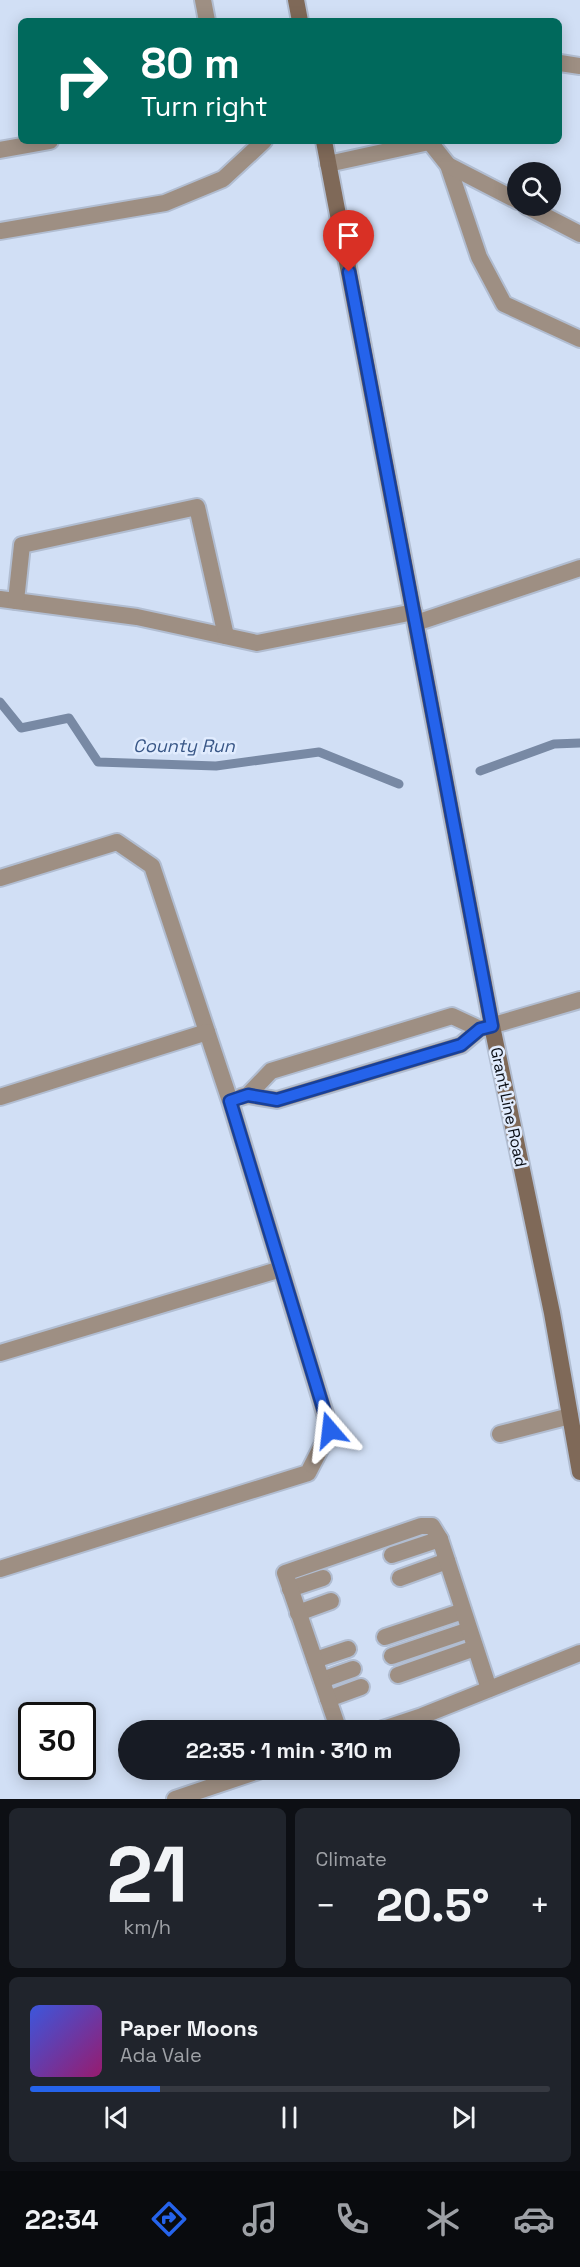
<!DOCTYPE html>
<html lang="en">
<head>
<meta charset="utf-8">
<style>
  body { margin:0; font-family:"Space Grotesk",sans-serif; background:#20242c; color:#f1f3f6; height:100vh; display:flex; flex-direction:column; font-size:22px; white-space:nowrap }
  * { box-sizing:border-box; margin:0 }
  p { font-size:20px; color:#9ea1a6 }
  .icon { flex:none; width:33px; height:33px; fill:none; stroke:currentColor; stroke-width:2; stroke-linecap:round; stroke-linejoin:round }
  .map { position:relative; height:1799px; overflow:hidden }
  .details { display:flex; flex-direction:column; gap:9px; padding:9px; background:#0d0f14; flex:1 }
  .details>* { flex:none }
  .hud { position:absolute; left:18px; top:18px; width:544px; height:126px; border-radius:9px; box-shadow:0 3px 15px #0003; background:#00695c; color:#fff; overflow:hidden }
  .controls { position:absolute; left:507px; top:162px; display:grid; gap:12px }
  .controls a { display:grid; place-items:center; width:54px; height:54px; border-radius:50%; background:#171b24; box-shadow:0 3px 15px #0003; font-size:30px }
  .speed { position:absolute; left:18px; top:1702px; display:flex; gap:12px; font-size:30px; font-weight:700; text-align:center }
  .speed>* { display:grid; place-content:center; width:78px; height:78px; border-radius:50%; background:#171b24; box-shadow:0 3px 15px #0003; line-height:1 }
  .speed .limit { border:3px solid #111; border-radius:9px; background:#fff; color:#111 }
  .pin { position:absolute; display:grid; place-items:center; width:51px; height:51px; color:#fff; margin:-62px -26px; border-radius:50% 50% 50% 0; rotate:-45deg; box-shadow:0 0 6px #0007 }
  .pin .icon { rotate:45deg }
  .me { position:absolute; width:66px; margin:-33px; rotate:343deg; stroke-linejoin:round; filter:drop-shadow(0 0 4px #0008) }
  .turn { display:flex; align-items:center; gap:21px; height:126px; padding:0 24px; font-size:27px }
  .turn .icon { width:78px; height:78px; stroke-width:2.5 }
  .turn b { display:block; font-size:42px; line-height:51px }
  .big { font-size:45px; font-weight:700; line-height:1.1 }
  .details .tile { flex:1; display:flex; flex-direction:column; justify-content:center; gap:9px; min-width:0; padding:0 21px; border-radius:9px; background:#20242c }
  .details .dial { align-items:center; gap:0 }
  .dial b { font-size:78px; line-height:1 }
  .song { display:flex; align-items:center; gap:18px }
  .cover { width:72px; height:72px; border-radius:9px; background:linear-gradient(135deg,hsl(230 70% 55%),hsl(320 70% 35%)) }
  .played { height:6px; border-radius:3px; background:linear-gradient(90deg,#2563eb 25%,#363941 25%) }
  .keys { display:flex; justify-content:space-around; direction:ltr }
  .heat { display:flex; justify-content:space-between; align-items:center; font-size:33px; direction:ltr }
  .details .tiles { flex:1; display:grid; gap:9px; grid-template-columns:1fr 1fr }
  .tile:last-child { grid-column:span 2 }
  .trip { position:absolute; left:118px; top:1720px; width:342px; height:60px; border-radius:30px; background:#171b24; box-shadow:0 3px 15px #0003; font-weight:700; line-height:60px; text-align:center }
  .dock { display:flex; height:96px; justify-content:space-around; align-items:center; background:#090b0e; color:#9ea1a6 }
  .dock .icon { width:42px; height:42px }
  .dock .selected { color:#2563eb }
  .dock b { font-size:27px; color:#f1f3f6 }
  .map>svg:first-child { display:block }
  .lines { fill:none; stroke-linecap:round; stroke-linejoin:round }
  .stream { stroke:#7889a4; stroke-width:9 }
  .service-casing { stroke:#b1bdd1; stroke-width:20 }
  .minor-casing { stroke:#b1bdd1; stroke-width:20 }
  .secondary-casing { stroke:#b1bdd1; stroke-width:20 }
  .service { stroke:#9e8f83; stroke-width:16 }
  .minor { stroke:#9e8f83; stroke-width:16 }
  .secondary { stroke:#7f6958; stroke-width:16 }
  .route-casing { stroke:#184099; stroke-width:15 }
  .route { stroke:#2563eb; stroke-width:10 }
  .labels { text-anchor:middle; stroke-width:5; stroke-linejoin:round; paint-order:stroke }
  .street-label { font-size:16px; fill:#080c13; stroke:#e1ecfe }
  .water-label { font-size:18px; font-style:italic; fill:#385686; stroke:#e1ecfe }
</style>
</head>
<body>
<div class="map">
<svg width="580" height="1799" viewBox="0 0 580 1799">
  <rect width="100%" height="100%" fill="#d1dff5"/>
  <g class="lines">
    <g class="stream">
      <polyline points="0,702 21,728 69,718 98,762 216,766 319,752 399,784"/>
      <polyline points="480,771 554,744 580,743"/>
    </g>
    <g class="service-casing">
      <g id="service">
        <polyline points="203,0 207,21"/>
        <polyline points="560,63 580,66"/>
        <polyline points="429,141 448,165 479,257 504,304 580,339"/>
        <polyline points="0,150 50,141"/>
        <polyline points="328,164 429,142"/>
        <polyline points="448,165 518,201"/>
        <polyline points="526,206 580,234"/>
        <polyline points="0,231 165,203 223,179 264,141"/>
        <polyline points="0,599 137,617 257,643 414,612"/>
        <polyline points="16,601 22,545 197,507 226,636"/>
        <polyline points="416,623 580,568"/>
        <polyline points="500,1434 570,1416"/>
        <polyline points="392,1555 440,1539"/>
        <polyline points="400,1578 447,1561"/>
        <polyline points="290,1589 323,1578"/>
        <polyline points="298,1613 331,1601"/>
        <polyline points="385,1637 463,1611"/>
        <polyline points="392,1656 469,1630"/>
        <polyline points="315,1660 348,1649"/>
        <polyline points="398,1675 475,1648"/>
        <polyline points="322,1680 353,1669"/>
        <polyline points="328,1699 361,1687"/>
        <polyline points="339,1731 285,1573 421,1526 432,1526 440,1539 489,1689"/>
        <polyline points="377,1731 422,1716 580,1653"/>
        <polyline points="175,1799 261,1770"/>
      </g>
    </g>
    <g class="minor-casing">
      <g id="minor">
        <polyline points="0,878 117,842 152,866 230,1101 330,1430 308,1473 0,1569"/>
        <polyline points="248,1095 277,1100 461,1045 480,1029 580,1000"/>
        <polyline points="0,1097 207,1032"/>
        <polyline points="241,1097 248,1095 271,1071 452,1016 480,1029"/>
        <polyline points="0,1353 281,1269"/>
      </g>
    </g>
    <g class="secondary-casing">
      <g id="secondary">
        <polyline points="296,0 300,21"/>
        <polyline points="324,141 492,1026 552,1313 580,1472"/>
      </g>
    </g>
    <use href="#service" class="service"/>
    <use href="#minor" class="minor"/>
    <use href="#secondary" class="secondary"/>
  </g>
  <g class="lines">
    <g class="route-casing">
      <polyline id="route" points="330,1430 230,1101 248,1095 277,1100 461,1045 480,1029 492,1026 349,272"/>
    </g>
    <use href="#route" class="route"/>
  </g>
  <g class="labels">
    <g class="street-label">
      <text transform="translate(509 1107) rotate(78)" y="6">Grant Line Road</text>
    </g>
    <g class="water-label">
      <text x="184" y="752">County Run</text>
    </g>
  </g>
</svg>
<div class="controls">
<a><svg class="icon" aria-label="search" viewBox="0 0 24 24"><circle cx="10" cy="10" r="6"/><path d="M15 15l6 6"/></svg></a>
</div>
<div class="speed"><div class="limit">30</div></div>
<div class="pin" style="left:349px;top:272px;background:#d93025"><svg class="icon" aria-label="arrive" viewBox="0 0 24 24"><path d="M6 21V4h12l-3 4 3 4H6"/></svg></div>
<svg class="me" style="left:330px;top:1430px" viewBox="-20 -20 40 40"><path d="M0-17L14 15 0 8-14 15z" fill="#2563eb" stroke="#fff" stroke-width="4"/></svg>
<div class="trip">22:35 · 1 min · 310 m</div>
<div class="hud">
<div class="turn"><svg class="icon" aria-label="right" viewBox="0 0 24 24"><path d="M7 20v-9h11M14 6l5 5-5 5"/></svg><div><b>80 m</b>Turn right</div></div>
</div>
</div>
<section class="details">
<div class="tiles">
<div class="tile dial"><b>21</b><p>km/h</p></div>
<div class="tile"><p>Climate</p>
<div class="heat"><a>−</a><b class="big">20.5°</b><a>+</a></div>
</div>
<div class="tile">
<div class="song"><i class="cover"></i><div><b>Paper Moons</b><p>Ada Vale</p></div></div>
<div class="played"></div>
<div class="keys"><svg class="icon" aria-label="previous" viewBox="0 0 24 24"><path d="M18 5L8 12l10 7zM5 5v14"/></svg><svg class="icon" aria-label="pause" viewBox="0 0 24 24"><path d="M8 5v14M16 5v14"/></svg><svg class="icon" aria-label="next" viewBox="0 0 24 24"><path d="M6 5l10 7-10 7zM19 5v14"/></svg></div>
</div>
</div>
</section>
<nav class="dock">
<b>22:34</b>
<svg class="icon selected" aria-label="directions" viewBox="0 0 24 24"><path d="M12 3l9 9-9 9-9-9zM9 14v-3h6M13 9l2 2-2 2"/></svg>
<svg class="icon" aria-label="music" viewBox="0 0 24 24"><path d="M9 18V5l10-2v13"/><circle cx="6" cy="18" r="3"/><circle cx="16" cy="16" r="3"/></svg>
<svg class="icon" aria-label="phone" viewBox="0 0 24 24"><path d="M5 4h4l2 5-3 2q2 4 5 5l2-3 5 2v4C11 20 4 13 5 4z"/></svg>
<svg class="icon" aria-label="climate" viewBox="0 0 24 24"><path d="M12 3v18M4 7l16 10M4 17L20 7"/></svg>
<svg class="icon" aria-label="car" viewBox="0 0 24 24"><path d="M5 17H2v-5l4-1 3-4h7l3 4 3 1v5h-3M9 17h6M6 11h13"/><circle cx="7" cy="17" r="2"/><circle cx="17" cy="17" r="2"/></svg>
</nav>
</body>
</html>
